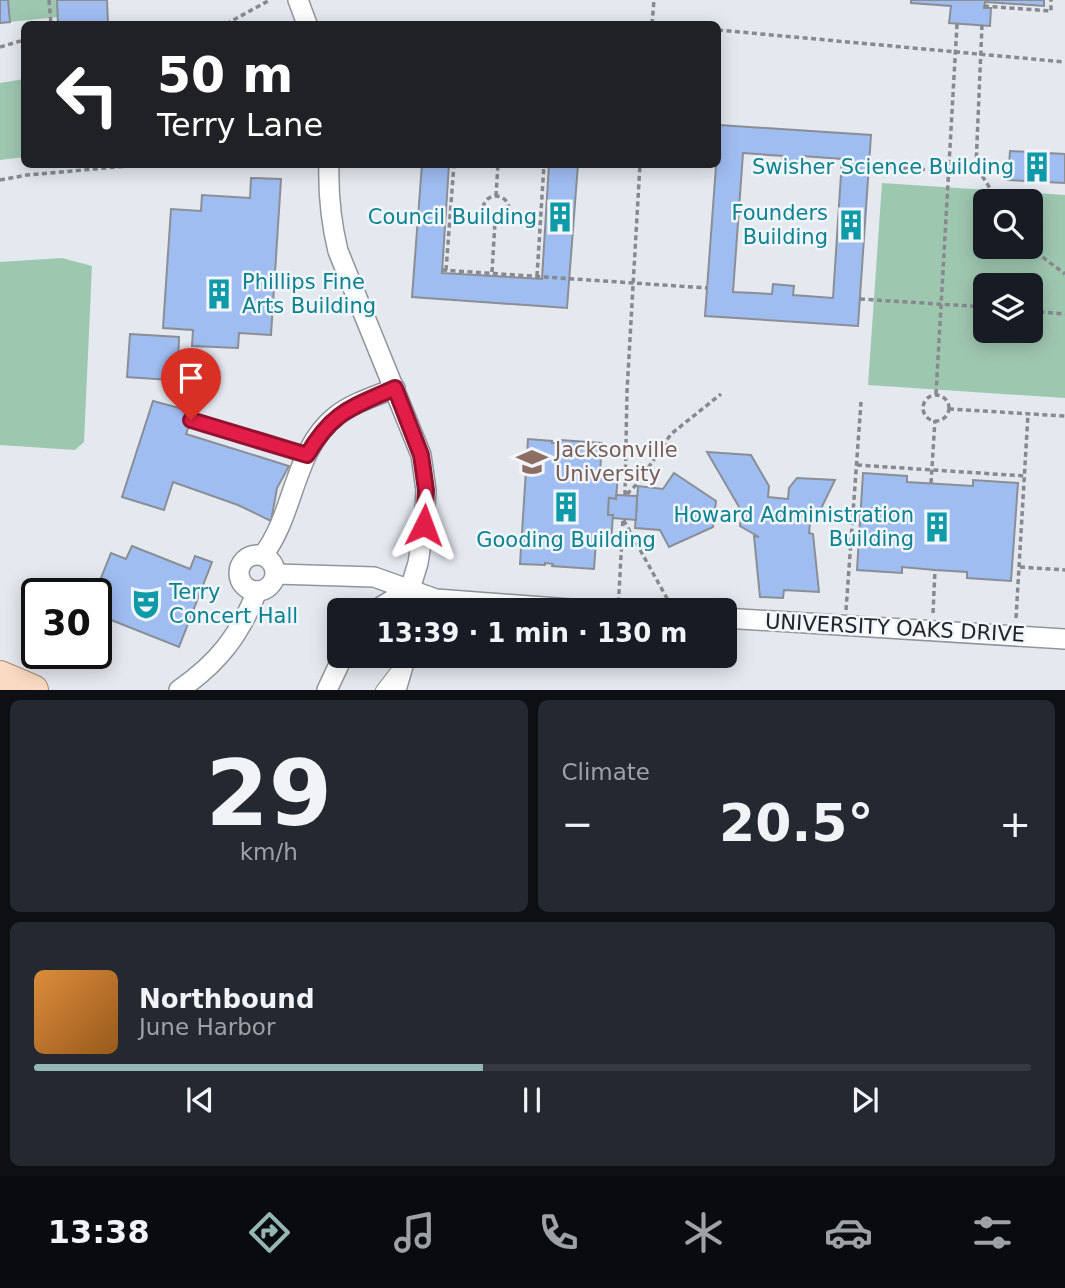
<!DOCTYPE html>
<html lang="en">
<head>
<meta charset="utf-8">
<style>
  body { margin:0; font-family:"DejaVu Sans",sans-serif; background:#242831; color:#f1f3f6; height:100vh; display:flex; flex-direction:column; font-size:26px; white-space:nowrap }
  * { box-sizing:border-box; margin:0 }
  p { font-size:23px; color:#9ea1a6 }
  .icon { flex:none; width:38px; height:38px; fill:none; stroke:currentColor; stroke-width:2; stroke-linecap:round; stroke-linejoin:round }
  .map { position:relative; height:690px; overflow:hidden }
  .panel { display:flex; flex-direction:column; gap:10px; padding:10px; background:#0d0f14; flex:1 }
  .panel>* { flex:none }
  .hud { position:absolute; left:21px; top:21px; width:700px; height:147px; border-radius:10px; box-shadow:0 4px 18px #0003; background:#202124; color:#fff; overflow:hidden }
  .buttons { position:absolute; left:973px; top:189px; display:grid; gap:14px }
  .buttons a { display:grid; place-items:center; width:70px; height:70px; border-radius:10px; background:#171b24; box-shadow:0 4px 18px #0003; font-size:35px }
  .speed { position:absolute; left:21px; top:578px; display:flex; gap:14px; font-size:35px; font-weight:700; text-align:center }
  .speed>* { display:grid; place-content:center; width:91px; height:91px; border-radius:50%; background:#171b24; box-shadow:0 4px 18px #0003; line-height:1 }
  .speed .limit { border:4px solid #111; border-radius:10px; background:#fff; color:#111 }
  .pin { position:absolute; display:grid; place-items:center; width:60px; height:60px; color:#fff; margin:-72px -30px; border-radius:50% 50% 50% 0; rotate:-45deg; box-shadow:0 0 7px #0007 }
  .pin .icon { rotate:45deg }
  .me { position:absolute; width:77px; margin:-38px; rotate:3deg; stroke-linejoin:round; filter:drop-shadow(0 0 5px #0008) }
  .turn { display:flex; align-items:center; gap:24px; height:147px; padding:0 21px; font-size:32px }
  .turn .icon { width:91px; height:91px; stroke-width:2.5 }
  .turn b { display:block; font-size:49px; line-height:60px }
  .big { font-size:52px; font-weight:600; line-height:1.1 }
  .panel .widget { flex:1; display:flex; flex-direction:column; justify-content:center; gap:10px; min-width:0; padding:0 24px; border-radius:10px; background:#242831 }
  .panel .dial { align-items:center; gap:0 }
  .dial b { font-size:91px; line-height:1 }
  .song { display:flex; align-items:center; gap:21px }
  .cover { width:84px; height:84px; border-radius:10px; background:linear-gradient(135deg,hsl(30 70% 55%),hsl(30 70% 35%)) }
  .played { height:7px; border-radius:4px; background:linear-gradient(90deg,#94b6b5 45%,#363941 45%) }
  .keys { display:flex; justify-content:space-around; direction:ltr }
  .heat { display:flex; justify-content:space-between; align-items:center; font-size:38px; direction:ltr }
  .panel .tiles { flex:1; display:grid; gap:10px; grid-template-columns:1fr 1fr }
  .widget:last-child { grid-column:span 2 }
  .trip { position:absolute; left:327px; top:598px; width:410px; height:70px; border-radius:10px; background:#171b24; box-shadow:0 4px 18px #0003; font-weight:600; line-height:70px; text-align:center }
  .tab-bar { display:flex; height:112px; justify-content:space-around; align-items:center; background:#090b0e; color:#9ea1a6 }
  .tab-bar .icon { width:49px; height:49px }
  .tab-bar .on { color:#94b6b5 }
  .tab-bar b { font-size:32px; color:#f1f3f6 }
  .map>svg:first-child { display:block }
  .green { fill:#9ec7b0; fill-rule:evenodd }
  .building { fill:#a0bdf2; stroke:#8a8e95; stroke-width:2; fill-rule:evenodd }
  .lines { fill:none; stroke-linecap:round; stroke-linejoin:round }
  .service-casing { stroke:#92959c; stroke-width:12 }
  .minor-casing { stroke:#92959c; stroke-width:22 }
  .primary-casing { stroke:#ad8b71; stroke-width:32 }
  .path { stroke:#87898e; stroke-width:3.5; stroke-dasharray:5 3.5; stroke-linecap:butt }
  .service { stroke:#fff; stroke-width:10 }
  .minor { stroke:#fff; stroke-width:19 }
  .primary { stroke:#fadac2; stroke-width:30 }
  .route-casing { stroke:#92132f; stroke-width:18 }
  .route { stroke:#e11d48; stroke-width:12 }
  .labels { text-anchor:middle; stroke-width:5; stroke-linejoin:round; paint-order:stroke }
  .culture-label { font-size:21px; fill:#0d838f; stroke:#f1f5fc; text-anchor:end }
  .education-label { font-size:21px; fill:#785e54; stroke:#f1f5fc; text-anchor:start }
  .street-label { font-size:21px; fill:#242528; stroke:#f1f5fc }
</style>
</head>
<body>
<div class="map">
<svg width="1065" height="690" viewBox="0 0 1065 690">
  <rect width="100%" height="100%" fill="#e4e8ef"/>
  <g class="green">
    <polygon points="0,0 107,0 108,24 58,24 58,17 0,23"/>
    <polygon points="24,79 24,157 0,160 0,83"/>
    <path d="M882 183 1065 195V398L868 385ZM985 201H1031V247H985ZM1031 285V331H985V285Z"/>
    <polygon points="62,258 92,266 84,442 75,450 0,445 0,262"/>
  </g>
  <g class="building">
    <polygon points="0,0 8,0 10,22 0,23"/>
    <polygon points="57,0 107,0 108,24 58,24"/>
    <polygon points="911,0 1044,0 1044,6 985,2 984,8 991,8 990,26 949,23 951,6 911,3"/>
    <path d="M719 125 871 135 858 326 705 316ZM743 153 783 156 782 164 801 165 802 156 842 159 833 298 793 295 794 286 773 284 772 294 733 292Z"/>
    <polygon points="1010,151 1065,154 1065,183 1008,180"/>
    <polygon points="422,164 449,164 442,273 542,279 549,164 578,164 567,308 412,297"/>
    <polygon points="251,178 281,179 271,335 239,333 238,348 192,346 193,330 163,328 171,209 201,211 202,195 250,198"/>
    <polygon points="130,334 179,337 178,367 171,367 170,380 127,377"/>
    <polygon points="153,401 194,412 186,434 289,466 277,488 271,521 238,505 173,482 164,510 122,497"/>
    <polygon points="528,439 552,441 552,443 561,443 561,440 602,443 600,473 618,475 616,499 609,498 608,515 613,515 611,542 596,541 594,569 552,566 553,564 545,563 545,565 520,564"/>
    <polygon points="707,452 751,455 769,486 768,497 788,499 789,488 797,478 835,480 814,523 810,523 809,533 813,534 819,592 784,590 783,598 760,597 754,536 759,537 740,526 742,512"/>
    <polygon points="674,473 716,501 713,527 669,547 660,530 635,528 638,486 663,489"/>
    <polygon points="863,473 907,476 907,482 973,486 973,480 1018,483 1011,581 967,578 967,572 935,570 902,567 902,573 857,570"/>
    <polygon points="616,495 637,496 636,520 613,518 613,515 608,515 609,498 616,499"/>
    <polygon points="132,546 190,569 195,556 212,562 179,647 96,614 95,593 111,553 126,559"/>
  </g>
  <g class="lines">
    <g class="service-casing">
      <g id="service">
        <polyline points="191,420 307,455"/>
        <polyline points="381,690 398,668"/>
      </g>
    </g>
    <g class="minor-casing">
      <g id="minor">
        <polyline points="298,0 307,24"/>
        <path d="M329 164C328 195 331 222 338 251L421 455 426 490 424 525 418 563 410 589 411 611"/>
        <circle cx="257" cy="573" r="18"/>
        <path d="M263 555C295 514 293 450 336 416 352 403 376 396 395 388"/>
        <polyline points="276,574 374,577 436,599 597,611"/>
        <polyline points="374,611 410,589"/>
        <polyline points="724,618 1065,639"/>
        <path d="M179 690C218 663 240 635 257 591"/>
        <polyline points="327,690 343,656"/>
        <polyline points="396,690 406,656"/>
      </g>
    </g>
    <g class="primary-casing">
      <polyline id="primary" points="0,676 33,690"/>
    </g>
    <g class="path">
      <polyline points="49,0 51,24"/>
      <polyline points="984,6 1051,11 1051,0"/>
      <polyline points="226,24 270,0"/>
      <polyline points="652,24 654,0"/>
      <polyline points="982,25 976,166 998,201"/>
      <polyline points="718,30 1065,62"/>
      <polyline points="0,47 24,40"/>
      <polyline points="869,166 949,171"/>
      <polyline points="0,180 27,175 150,164"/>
      <circle cx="496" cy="209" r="13"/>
      <polyline points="496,196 498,164"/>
      <polyline points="1029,247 1065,274"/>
      <polyline points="442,270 707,288"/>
      <polyline points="446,270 454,164"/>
      <polyline points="492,272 495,222"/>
      <polyline points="537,276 544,164"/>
      <polyline points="860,299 985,307"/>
      <polyline points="1031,311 1065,314"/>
      <polyline points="936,394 957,24"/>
      <circle cx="936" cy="408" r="13"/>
      <polyline points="949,409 1065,416"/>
      <polyline points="857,465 1025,476"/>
      <polyline points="931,483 935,420"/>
      <polyline points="627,494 638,483 671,434 721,394"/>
      <polyline points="625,495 627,391 640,164"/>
      <polyline points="1020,567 1065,570"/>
      <polyline points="846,610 861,402"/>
      <polyline points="618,611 623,519 674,611"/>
      <polyline points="933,613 935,570"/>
      <polyline points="1016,618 1028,414"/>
    </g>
    <use href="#service" class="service"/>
    <use href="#minor" class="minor"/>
    <use href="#primary" class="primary"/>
  </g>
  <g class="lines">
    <g class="route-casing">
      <path id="route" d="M191 420 307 455C333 411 351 408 395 388L421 455 426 490 424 525"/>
    </g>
    <use href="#route" class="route"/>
  </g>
  <defs>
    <g id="building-bare" transform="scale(2.415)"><path d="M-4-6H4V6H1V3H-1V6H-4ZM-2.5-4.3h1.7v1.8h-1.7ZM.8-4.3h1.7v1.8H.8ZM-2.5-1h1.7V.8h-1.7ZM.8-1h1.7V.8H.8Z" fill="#0f9aa8" stroke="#f1f5fc" stroke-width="2.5" paint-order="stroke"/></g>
    <g id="university-bare" transform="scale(2.415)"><path d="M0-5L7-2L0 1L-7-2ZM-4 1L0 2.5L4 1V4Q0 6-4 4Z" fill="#8d6e63" stroke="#f1f5fc" stroke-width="2.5" paint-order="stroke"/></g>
    <g id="theatre-bare" transform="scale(2.415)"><path d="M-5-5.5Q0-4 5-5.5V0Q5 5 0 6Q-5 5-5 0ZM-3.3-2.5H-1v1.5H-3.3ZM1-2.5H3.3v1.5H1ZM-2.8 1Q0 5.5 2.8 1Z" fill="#0f9aa8" stroke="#f1f5fc" stroke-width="2.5" paint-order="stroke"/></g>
  </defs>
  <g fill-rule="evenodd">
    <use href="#building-bare" x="1037" y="167"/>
    <use href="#building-bare" x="560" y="217"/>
    <use href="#building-bare" x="851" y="225"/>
    <use href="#building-bare" x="219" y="294"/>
    <use href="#university-bare" x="532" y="462"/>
    <use href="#building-bare" x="566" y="507"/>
    <use href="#building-bare" x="937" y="527"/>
    <use href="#theatre-bare" x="146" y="604"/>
  </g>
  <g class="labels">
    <g class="culture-label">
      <text x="1014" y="174">Swisher Science Building</text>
      <text x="828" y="220">Founders<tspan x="828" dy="24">Building</tspan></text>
      <text x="537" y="224">Council Building</text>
      <text x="242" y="289" text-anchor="start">Phillips Fine<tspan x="242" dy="24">Arts Building</tspan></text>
      <text x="914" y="522">Howard Administration<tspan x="914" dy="24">Building</tspan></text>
      <text x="566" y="547" text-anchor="middle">Gooding Building</text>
      <text x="169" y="599" text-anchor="start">Terry<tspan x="169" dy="24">Concert Hall</tspan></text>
    </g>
    <g class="education-label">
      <text x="555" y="457">Jacksonville<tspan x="555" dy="24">University</tspan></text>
    </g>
    <g class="street-label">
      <text transform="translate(895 628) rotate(3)" y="7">UNIVERSITY OAKS DRIVE</text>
    </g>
  </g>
</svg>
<div class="buttons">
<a><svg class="icon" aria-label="search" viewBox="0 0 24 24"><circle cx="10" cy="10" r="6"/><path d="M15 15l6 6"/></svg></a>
<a><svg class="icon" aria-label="layers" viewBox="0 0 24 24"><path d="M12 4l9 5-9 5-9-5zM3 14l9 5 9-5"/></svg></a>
</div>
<div class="speed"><div class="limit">30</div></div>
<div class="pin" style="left:191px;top:420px;background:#d93025"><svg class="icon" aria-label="arrive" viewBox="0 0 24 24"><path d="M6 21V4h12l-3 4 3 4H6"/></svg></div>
<svg class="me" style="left:424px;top:525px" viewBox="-20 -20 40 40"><path d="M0-17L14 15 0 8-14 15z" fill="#e11d48" stroke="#fff" stroke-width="4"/></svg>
<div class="trip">13:39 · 1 min · 130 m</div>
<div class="hud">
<div class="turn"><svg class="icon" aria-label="left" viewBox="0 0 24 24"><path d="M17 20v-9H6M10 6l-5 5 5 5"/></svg><div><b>50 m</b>Terry Lane</div></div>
</div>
</div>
<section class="panel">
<div class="tiles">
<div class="widget dial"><b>29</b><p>km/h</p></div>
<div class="widget"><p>Climate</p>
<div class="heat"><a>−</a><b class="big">20.5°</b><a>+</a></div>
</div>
<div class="widget">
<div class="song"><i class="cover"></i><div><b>Northbound</b><p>June Harbor</p></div></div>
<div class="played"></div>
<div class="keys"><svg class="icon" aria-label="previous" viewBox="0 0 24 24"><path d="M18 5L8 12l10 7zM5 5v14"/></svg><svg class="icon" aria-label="pause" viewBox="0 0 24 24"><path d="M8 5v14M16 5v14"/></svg><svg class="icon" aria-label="next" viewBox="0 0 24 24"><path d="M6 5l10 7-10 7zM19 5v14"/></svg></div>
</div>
</div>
</section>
<nav class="tab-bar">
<b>13:38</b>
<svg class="icon on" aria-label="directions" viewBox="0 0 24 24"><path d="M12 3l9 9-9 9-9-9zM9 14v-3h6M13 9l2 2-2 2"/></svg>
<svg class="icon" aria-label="music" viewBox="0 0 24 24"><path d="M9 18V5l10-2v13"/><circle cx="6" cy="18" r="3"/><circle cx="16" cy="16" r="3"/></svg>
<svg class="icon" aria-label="phone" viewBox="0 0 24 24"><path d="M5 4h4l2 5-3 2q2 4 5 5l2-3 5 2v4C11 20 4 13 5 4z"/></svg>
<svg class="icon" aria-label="climate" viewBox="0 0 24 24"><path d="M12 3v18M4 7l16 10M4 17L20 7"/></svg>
<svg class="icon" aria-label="car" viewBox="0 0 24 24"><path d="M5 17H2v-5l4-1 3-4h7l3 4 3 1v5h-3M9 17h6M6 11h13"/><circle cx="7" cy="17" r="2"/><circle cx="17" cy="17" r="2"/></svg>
<svg class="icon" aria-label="filters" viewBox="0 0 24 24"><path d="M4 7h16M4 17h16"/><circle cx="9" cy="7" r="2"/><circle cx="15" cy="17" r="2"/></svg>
</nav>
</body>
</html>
